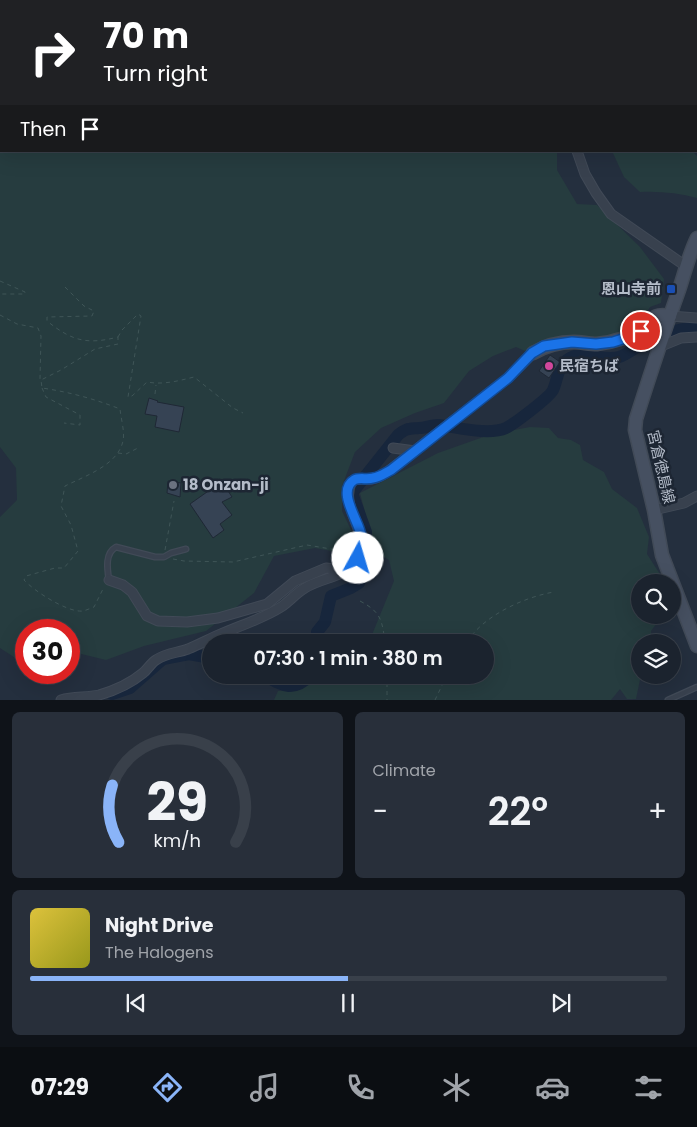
<!DOCTYPE html>
<html lang="en">
<head>
<meta charset="utf-8">
<style>
  body { margin:0; font-family:Poppins,"Noto Sans JP",sans-serif; background:#282f3a; color:#f1f3f6; height:100vh; display:flex; flex-direction:column; font-size:19px; white-space:nowrap }
  * { box-sizing:border-box; margin:0 }
  p { font-size:16px; color:#a0a4aa }
  .icon { flex:none; width:28px; height:28px; fill:none; stroke:currentColor; stroke-width:2; stroke-linecap:round; stroke-linejoin:round }
  .map { position:relative; height:700px; overflow:hidden }
  .details { display:flex; flex-direction:column; gap:12px; padding:12px; background:#0f1319; flex:1 }
  .details>* { flex:none }
  .banner { position:absolute; left:0px; top:0px; width:698px; height:152px; box-shadow:0 5px 20px #0002,0 0 0 1px #39404a; background:#202124; color:#fff; overflow:hidden }
  .tools { position:absolute; left:631px; top:574px; display:grid; gap:10px }
  .tools a { display:grid; place-items:center; width:50px; height:50px; border-radius:50%; background:#1b232e; box-shadow:0 5px 20px #0002,0 0 0 1px #39404a; font-size:25px }
  .speed { position:absolute; left:15px; top:619px; display:flex; gap:10px; font-size:25px; font-weight:700; text-align:center }
  .speed>* { display:grid; place-content:center; width:65px; height:65px; border-radius:50%; background:#1b232e; box-shadow:0 5px 20px #0002,0 0 0 1px #39404a; line-height:1 }
  .speed .limit { border:8px solid #d22; background:#fff; color:#111 }
  .pin { position:absolute; display:grid; place-items:center; width:42px; height:42px; color:#fff; margin:-21px; border:2px solid #fff; border-radius:50%; box-shadow:0 1px 5px #0007 }
  .me { position:absolute; width:55px; margin:-28px; rotate:6deg; stroke-linejoin:round; filter:drop-shadow(0 0 4px #0008) }
  .turn { display:flex; align-items:center; gap:18px; height:105px; padding:0 20px; font-size:22px }
  .turn .icon { width:65px; height:65px; stroke-width:2.5 }
  .turn b { display:block; font-size:35px; line-height:42px }
  .then { display:flex; align-items:center; height:48px; padding:0 20px; background:#0003; gap:10px; font-size:19px }
  .big { font-size:38px; font-weight:600; line-height:1.1 }
  .details .card { flex:1; display:flex; flex-direction:column; justify-content:center; gap:8px; min-width:0; padding:0 18px; border-radius:8px; background:#282f3a }
  .details .dial { align-items:center; gap:0 }
  .dial svg { height:130px; overflow:visible; fill:none; stroke:#39404a; stroke-width:7; stroke-linecap:round; text-anchor:middle }
  .dial text { fill:#f1f3f6; stroke:none }
  .song { display:flex; align-items:center; gap:15px }
  .cover { width:60px; height:60px; border-radius:8px; background:linear-gradient(135deg,hsl(50 70% 55%),hsl(60 70% 35%)) }
  .played { height:5px; border-radius:2px; background:linear-gradient(90deg,#8ab4f8 50%,#39404a 50%) }
  .keys { display:flex; justify-content:space-around; direction:ltr }
  .heat { display:flex; justify-content:space-between; align-items:center; font-size:28px; direction:ltr }
  .details .tiles { flex:1; display:grid; gap:12px; grid-template-columns:1fr 1fr }
  .card:last-child { grid-column:span 2 }
  .trip { position:absolute; left:202px; top:634px; width:292px; height:50px; border-radius:25px; background:#1b232e; box-shadow:0 5px 20px #0002,0 0 0 1px #39404a; font-weight:600; line-height:50px; text-align:center }
  .dock { display:flex; height:80px; justify-content:space-around; align-items:center; background:#0b0e12; color:#a0a4aa }
  .dock .icon { width:35px; height:35px }
  .dock .selected { color:#8ab4f8 }
  .dock b { font-size:22px; color:#f1f3f6 }
  .map>svg:first-child { display:block }
  .green { fill:#263c3f }
  .lines { fill:none; stroke-linecap:round; stroke-linejoin:round }
  .river { stroke:#17263c; stroke-width:12 }
  .building { fill:#364354; stroke:#1f2835 }
  .lane-casing { stroke:#414a57; stroke-width:7 }
  .street-casing { stroke:#414a57; stroke-width:11 }
  .secondary-casing { stroke:#414a57; stroke-width:15 }
  .path { stroke:#3f5557; stroke-width:1; stroke-dasharray:4 4; stroke-linecap:butt }
  .lane { stroke:#38414e; stroke-width:4.5 }
  .street { stroke:#38414e; stroke-width:9 }
  .secondary { stroke:#465061; stroke-width:12 }
  .route-casing { stroke:#114b97; stroke-width:12 }
  .route { stroke:#1a73e8; stroke-width:9 }
  .transit-dot { fill:#1a4fb4; stroke:#1d2633; stroke-width:2 }
  .hotel-dot { fill:#d1479c; stroke:#1d2633; stroke-width:2 }
  .worship-dot { fill:#6b7280; stroke:#1d2633; stroke-width:2 }
  .labels { text-anchor:middle; stroke-width:5; stroke-linejoin:round; paint-order:stroke }
  .poi-label { font-size:15px; font-weight:bold; fill:#b4bcc9; stroke:#1d2633; text-anchor:start }
  .street-label { font-size:15px; fill:#b4bcc9; stroke:#1d2633 }
</style>
</head>
<body>
<div class="map">
<svg width="697" height="700" viewBox="0 0 697 700">
  <rect width="100%" height="100%" fill="#242f3e"/>
  <g class="green">
    <polygon points="0,0 179,0 1,1 1,151 557,151 557,170 577,204 597,205 640,247 664,279 661,303 650,307 638,326 602,338 557,338 525,351 516,347 493,356 469,371 444,403 415,413 381,428 355,452 342,486 342,511 352,532 349,548 337,552 315,548 274,556 254,593 206,631 144,646 106,660 69,651 69,630 26,630 26,665 0,648 0,517 17,500 16,468 0,447"/>
    <path d="M612 151H692L697 156V198C679 193 659 191 640 192L624 177Z"/>
    <polygon points="530,427 549,428 558,438 571,440 580,445 583,460 604,472 612,489 637,508 649,537 647,554 665,582 640,582 640,615 663,615 651,631 651,642 640,642 640,675 641,675 636,699 627,699 620,689 611,700 274,700 278,691 302,689 319,675 486,675 486,642 369,642 394,581 389,560 372,550 365,512 360,493 438,453 489,435"/>
  </g>
  <g class="lines">
    <g class="river">
      <path d="M318 642 317 632 325 622 331 596 351 588 359 583 363 569 366 532 352 493 398 435C407 428 408 429 419 428 425 428 431 425 438 425 457 427 488 436 506 428 514 424 550 397 553 390 558 379 557 368 567 360 582 348 602 362 619 357 626 355 633 349 639 346 657 337 677 327 697 328"/>
      <path d="M264 675C283 686 293 693 311 675"/>
      <polyline points="112,694 130,688 163,659 189,654 211,658"/>
    </g>
  </g>
  <g class="building">
    <polygon points="550,355 560,362 549,378 539,371"/>
    <polygon points="149,398 158,401 157,402 184,407 179,432 155,427 157,416 145,414"/>
    <polygon points="221,480 232,497 222,502 232,515 220,524 224,530 213,538 190,504 214,487 213,486"/>
    <polygon points="168,481 181,483 180,497 167,493"/>
  </g>
  <g class="lines">
    <g class="lane-casing">
      <g id="lane">
        <path d="M109 580C107 568 105 553 116 547L155 557H164L171 553 186 549"/>
        <polyline points="668,700 697,687"/>
      </g>
    </g>
    <g class="street-casing">
      <g id="street">
        <polyline points="271,1 273,0"/>
        <polyline points="577,151 585,174 596,193 611,214 687,267"/>
        <polyline points="670,316 697,318"/>
        <polyline points="659,347 681,338 697,337"/>
        <polyline points="393,448 415,451"/>
        <polyline points="654,510 684,503 697,496"/>
        <polyline points="109,580 123,585 132,592 147,616 158,621 187,622 218,618 267,604 295,581 326,568 335,569 343,573"/>
        <path d="M61 700C74 696 86 698 99 695 113 691 131 683 143 673 148 669 151 663 156 660 166 653 177 653 188 649 200 644 211 638 223 633 242 625 264 618 281 607 290 601 296 593 305 588 322 577 348 577 357 560 372 532 338 508 352 481 359 478 365 480 372 479 379 478 385 474 391 469L508 378 533 353"/>
      </g>
    </g>
    <g class="secondary-casing">
      <g id="secondary">
        <path d="M697 238C689 254 685 272 679 290 664 332 650 375 636 419L635 430 654 510 662 555 697 646"/>
        <path d="M533 353C545 346 559 342 574 342 581 342 589 344 597 344 606 343 615 341 624 338 630 336 636 334 641 330 653 320 651 313 670 316"/>
      </g>
    </g>
    <g class="path">
      <polyline points="0,281 25,292 25,294 0,294"/>
      <path d="M65 287 84 306 94 311 92 316 47 317V321C72 341 87 345 118 337V344L95 349 61 370 41 380 42 388C69 392 95 399 120 409 121 419 125 432 123 441 118 465 85 476 65 486L61 506 71 525 78 551 64 568H55L26 576 24 580C34 591 68 613 83 611 87 610 91 608 94 607L104 587"/>
      <polyline points="0,315 17,324 38,328 41,336 40,379"/>
      <path d="M118 337 122 330 138 314 141 316 128 397 132 396 147 382C163 385 178 381 194 377L233 408 243 413"/>
      <polyline points="42,388 46,397 80,415 80,425 64,423"/>
      <polyline points="155,394 156,385"/>
      <polyline points="118,453 126,454 140,447"/>
      <polyline points="165,550 174,501"/>
      <polyline points="173,559 184,561 233,562 307,545 349,552 352,546"/>
      <path d="M360 601C381 612 382 620 385 642"/>
      <path d="M467 642C483 616 524 597 554 592"/>
      <polyline points="387,675 387,700"/>
      <polyline points="435,700 447,675"/>
    </g>
    <use href="#lane" class="lane"/>
    <use href="#street" class="street"/>
    <use href="#secondary" class="secondary"/>
  </g>
  <g class="lines">
    <g class="route-casing">
      <path id="route" d="M358 558C360 550 362 543 361 535 359 521 336 491 354 480 359 477 367 480 373 478 380 477 385 473 391 470L508 378 532 353 544 346 572 342 596 344 613 342 632 336 641 331"/>
    </g>
    <use href="#route" class="route"/>
  </g>
  <rect class="transit-dot" x="666" y="284" width="10" height="10" rx="2.5"/>
  <circle class="hotel-dot" cx="549" cy="366" r="5"/>
  <circle class="worship-dot" cx="173" cy="485" r="5"/>
  <g class="labels">
    <g class="poi-label">
      <text x="661" y="294" text-anchor="end">恩山寺前</text>
      <text x="559" y="371">民宿ちば</text>
      <text x="183" y="490">18 Onzan-ji</text>
    </g>
    <g class="street-label">
      <text transform="translate(661 467) rotate(77)" y="5">宮倉徳島線</text>
    </g>
  </g>
</svg>
<div class="tools">
<a><svg class="icon" aria-label="search" viewBox="0 0 24 24"><circle cx="10" cy="10" r="6"/><path d="M15 15l6 6"/></svg></a>
<a><svg class="icon" aria-label="layers" viewBox="0 0 24 24"><path d="M12 4l9 5-9 5-9-5zM3 14l9 5 9-5"/></svg></a>
</div>
<div class="speed"><div class="limit">30</div></div>
<div class="pin" style="left:641px;top:331px;background:#d93025"><svg class="icon" aria-label="arrive" viewBox="0 0 24 24"><path d="M6 21V4h12l-3 4 3 4H6"/></svg></div>
<svg class="me" style="left:358px;top:558px" viewBox="-20 -20 40 40"><circle r="19" fill="#fff"/><path d="M0-13L10 11 0 6-10 11z" fill="#1a73e8"/></svg>
<div class="trip">07:30 · 1 min · 380 m</div>
<div class="banner">
<div class="turn"><svg class="icon" aria-label="right" viewBox="0 0 24 24"><path d="M7 20v-9h11M14 6l5 5-5 5"/></svg><div><b>70 m</b>Turn right</div></div>
<div class="then">Then<svg class="icon" aria-label="arrive" viewBox="0 0 24 24"><path d="M6 21V4h12l-3 4 3 4H6"/></svg></div>
</div>
</div>
<section class="details">
<div class="tiles">
<div class="card dial"><svg viewBox="0 0 100 80">
<path d="M14 69A42 42 0 1 1 86 69"/>
<path d="M14 69A42 42 0 0 1 10 34" stroke="#8ab4f8"/>
<text x="50" y="56" font-size="32" font-weight="700">29</text>
<text x="50" y="72" font-size="11">km/h</text>
</svg></div>
<div class="card"><p>Climate</p>
<div class="heat"><a>−</a><b class="big">22°</b><a>+</a></div>
</div>
<div class="card">
<div class="song"><i class="cover"></i><div><b>Night Drive</b><p>The Halogens</p></div></div>
<div class="played"></div>
<div class="keys"><svg class="icon" aria-label="previous" viewBox="0 0 24 24"><path d="M18 5L8 12l10 7zM5 5v14"/></svg><svg class="icon" aria-label="pause" viewBox="0 0 24 24"><path d="M8 5v14M16 5v14"/></svg><svg class="icon" aria-label="next" viewBox="0 0 24 24"><path d="M6 5l10 7-10 7zM19 5v14"/></svg></div>
</div>
</div>
</section>
<nav class="dock">
<b>07:29</b>
<svg class="icon selected" aria-label="directions" viewBox="0 0 24 24"><path d="M12 3l9 9-9 9-9-9zM9 14v-3h6M13 9l2 2-2 2"/></svg>
<svg class="icon" aria-label="music" viewBox="0 0 24 24"><path d="M9 18V5l10-2v13"/><circle cx="6" cy="18" r="3"/><circle cx="16" cy="16" r="3"/></svg>
<svg class="icon" aria-label="phone" viewBox="0 0 24 24"><path d="M5 4h4l2 5-3 2q2 4 5 5l2-3 5 2v4C11 20 4 13 5 4z"/></svg>
<svg class="icon" aria-label="climate" viewBox="0 0 24 24"><path d="M12 3v18M4 7l16 10M4 17L20 7"/></svg>
<svg class="icon" aria-label="car" viewBox="0 0 24 24"><path d="M5 17H2v-5l4-1 3-4h7l3 4 3 1v5h-3M9 17h6M6 11h13"/><circle cx="7" cy="17" r="2"/><circle cx="17" cy="17" r="2"/></svg>
<svg class="icon" aria-label="filters" viewBox="0 0 24 24"><path d="M4 7h16M4 17h16"/><circle cx="9" cy="7" r="2"/><circle cx="15" cy="17" r="2"/></svg>
</nav>
</body>
</html>
